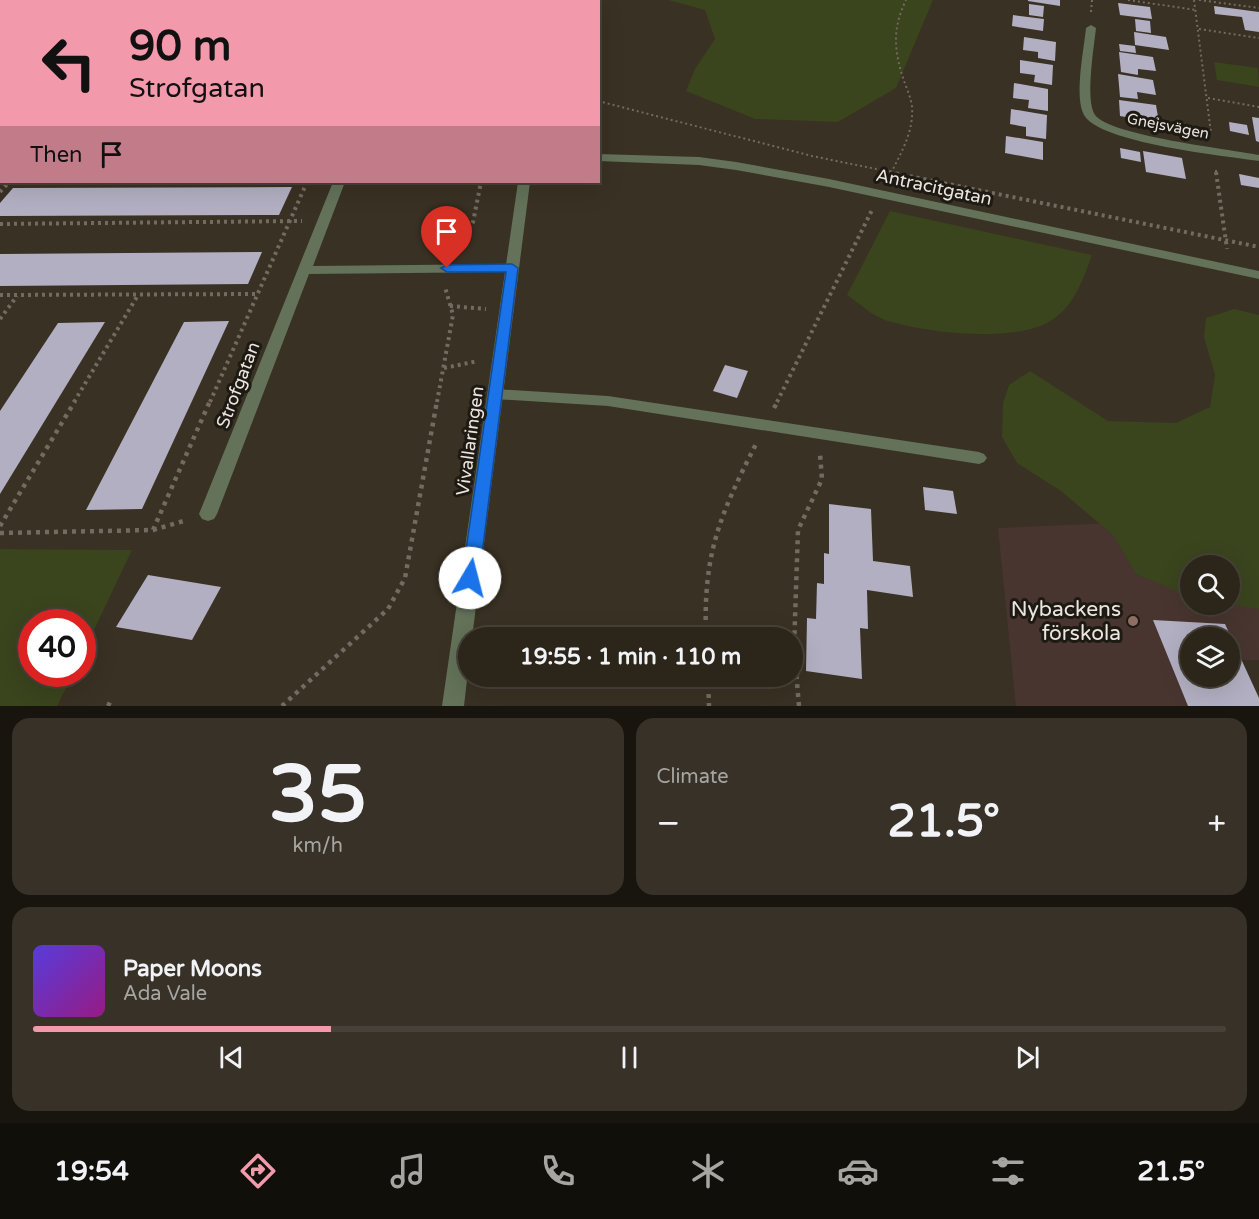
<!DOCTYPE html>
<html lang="en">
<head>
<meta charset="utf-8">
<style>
  body { margin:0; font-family:"Varela Round",sans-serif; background:#373127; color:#f1f3f6; height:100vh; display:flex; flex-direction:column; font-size:22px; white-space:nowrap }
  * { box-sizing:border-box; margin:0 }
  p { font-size:20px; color:#a6a5a2 }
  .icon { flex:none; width:33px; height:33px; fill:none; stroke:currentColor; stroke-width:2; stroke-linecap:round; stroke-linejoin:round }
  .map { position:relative; height:706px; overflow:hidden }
  .drawer { display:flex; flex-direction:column; gap:12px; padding:12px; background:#18140e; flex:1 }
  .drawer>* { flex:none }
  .top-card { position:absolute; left:0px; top:0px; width:600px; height:183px; box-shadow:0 6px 24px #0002,0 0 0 2px #474239; background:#f29aac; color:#111; overflow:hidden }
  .fabs { position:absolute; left:1180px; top:555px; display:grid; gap:12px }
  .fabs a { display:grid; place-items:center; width:60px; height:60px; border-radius:50%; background:#2b251a; box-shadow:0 6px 24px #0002,0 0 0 2px #474239; font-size:30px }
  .speed { position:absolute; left:18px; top:609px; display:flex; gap:12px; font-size:30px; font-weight:700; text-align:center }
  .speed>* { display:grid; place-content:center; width:78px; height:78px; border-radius:50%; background:#2b251a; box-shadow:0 6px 24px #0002,0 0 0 2px #474239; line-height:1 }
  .speed .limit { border:9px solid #d22; background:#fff; color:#111 }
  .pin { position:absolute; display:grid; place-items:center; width:51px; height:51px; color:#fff; margin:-62px -26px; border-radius:50% 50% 50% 0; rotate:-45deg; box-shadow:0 0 6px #0007 }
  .pin .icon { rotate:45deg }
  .me { position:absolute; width:66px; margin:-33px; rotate:8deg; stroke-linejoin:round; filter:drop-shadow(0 0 4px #0008) }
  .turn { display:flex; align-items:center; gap:21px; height:126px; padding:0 30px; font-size:27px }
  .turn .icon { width:78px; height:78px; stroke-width:2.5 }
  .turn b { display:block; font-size:42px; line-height:51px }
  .then { display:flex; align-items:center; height:57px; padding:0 30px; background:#0003; gap:12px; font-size:22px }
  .big { font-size:45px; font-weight:700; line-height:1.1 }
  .drawer .tile { flex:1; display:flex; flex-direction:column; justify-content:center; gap:9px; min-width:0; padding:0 21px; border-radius:18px; background:#373127 }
  .drawer .dial { align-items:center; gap:0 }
  .dial b { font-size:78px; line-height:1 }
  .song { display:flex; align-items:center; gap:18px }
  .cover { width:72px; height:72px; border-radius:9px; background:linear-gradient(135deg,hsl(250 70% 55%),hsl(310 70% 35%)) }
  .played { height:6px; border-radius:3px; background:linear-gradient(90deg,#f29aac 25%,#474239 25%) }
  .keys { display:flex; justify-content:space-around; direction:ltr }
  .heat { display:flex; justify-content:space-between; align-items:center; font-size:33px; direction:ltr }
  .drawer .tiles { flex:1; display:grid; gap:12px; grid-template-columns:1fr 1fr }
  .tile:last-child { grid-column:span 2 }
  .trip { position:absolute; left:458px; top:627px; width:345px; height:60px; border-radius:30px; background:#2b251a; box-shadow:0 6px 24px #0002,0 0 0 2px #474239; font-weight:700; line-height:60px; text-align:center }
  .tabs { display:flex; height:96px; justify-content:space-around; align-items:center; background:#110f0a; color:#a6a5a2 }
  .tabs .icon { width:42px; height:42px }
  .tabs .current { color:#f29aac }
  .tabs b { font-size:27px; color:#f1f3f6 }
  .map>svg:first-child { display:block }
  .education { fill:#483530; fill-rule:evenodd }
  .green { fill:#3a441d }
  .building { fill:#b2afc2; fill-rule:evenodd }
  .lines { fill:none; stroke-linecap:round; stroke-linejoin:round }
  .path-far2 { stroke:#736b5f; stroke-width:2; stroke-dasharray:2 3; stroke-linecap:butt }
  .path-far1 { stroke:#736b5f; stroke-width:4; stroke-dasharray:3 4; stroke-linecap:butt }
  .path { stroke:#736b5f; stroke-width:4.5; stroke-dasharray:4 5; stroke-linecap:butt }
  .service { fill:#637259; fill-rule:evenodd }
  .minor { fill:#637259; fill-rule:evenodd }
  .tertiary { fill:#637259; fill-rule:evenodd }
  .route { fill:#1a73e8; stroke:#114b97; stroke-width:1.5 }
  .education-dot { fill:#8d6e63; stroke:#1d1a13; stroke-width:2 }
  .labels { text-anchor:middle; stroke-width:6; stroke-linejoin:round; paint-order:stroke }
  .far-street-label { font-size:15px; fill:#ebe5dd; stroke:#1d1a13 }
  .street-label { font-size:18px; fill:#ebe5dd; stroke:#1d1a13 }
  .near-poi-label { font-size:21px; fill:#ebe5dd; stroke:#1d1a13; text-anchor:end }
</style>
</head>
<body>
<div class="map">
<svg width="1259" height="706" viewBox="0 0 1259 706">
  <rect width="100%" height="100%" fill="#393123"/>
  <path class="education" d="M1114 523 1229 526 1259 587V660H1242L1259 698V706H1016L998 528ZM1191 566H1230V604H1191ZM1191 638H1230V676H1191Z"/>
  <g class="green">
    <polygon points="668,0 933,0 896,88 838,122 755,119 686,91 695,69 715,39 705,10"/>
    <polygon points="1214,62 1258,68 1259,87 1217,80"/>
    <path d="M890 211 1092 255C1083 279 1075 305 1052 320 1017 344 924 333 885 320 872 316 859 303 847 295Z"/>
    <polygon points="1234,309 1259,315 1259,609 1230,604 1230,566 1191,566 1191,597 1136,574 1113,535 1061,491 1017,463 1002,437 1003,403 1009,385 1030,371 1108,421 1176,423 1210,407 1215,375 1204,337 1206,318"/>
    <polygon points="0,549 132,550 83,653 82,622 32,622 32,674 73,674 57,706 0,706"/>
  </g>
  <g class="building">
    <polygon points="1028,0 1060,0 1060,6 1028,1"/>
    <polygon points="1118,3 1150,7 1152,19 1120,15"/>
    <polygon points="1029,4 1044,6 1043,17 1029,15"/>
    <polygon points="1214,6 1259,12 1259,32 1245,30 1242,17 1215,14"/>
    <polygon points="1013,15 1044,19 1043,31 1012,26"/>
    <polygon points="1135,19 1150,21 1151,33 1136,31"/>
    <polygon points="1134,32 1166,37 1169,50 1135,45"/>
    <polygon points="1024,37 1056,42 1055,61 1038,58 1038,52 1023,50"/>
    <polygon points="1119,44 1135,46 1136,53 1120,51"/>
    <polygon points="1119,52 1153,57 1156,71 1138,69 1138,75 1121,72"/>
    <polygon points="1020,60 1053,65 1052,85 1034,82 1035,75 1020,73"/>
    <polygon points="1118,74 1153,80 1156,95 1137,92 1138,99 1120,97"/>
    <polygon points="1014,83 1048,89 1048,111 1028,108 1029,100 1013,98"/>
    <polygon points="1119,100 1156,105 1159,123 1120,116"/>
    <polygon points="1011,109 1047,115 1046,139 1026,136 1026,127 1010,124"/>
    <polygon points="1252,117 1259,118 1259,142 1256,141"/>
    <polygon points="1229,122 1247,125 1249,135 1230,131"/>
    <polygon points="1006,136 1043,142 1043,160 1005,153"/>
    <polygon points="1120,148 1140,152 1141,162 1121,158"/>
    <polygon points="1143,151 1182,158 1186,179 1146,172"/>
    <polygon points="1239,174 1259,178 1259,188 1241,185"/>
    <polygon points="292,187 279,215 0,216 0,203 13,188"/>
    <polygon points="262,252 248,284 0,286 0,254"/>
    <polygon points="229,321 142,509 86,510 184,322"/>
    <polygon points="105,322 0,494 0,411 58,323"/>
    <polygon points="725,365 748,371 737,398 713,391"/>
    <polygon points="923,487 953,491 957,514 925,510"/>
    <polygon points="829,504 871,509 873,561 910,566 913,597 867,590 868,629 860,628 862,679 806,671 807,618 816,619 817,583 824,584 824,553 829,554"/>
    <polygon points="148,575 221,587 192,640 116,627"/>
    <path d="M1153 620 1225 624 1259 698V706H1188ZM1191 638H1230V676H1191Z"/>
  </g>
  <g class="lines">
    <g class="path-far2">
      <polyline points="154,0 159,0"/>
      <polyline points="1128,0 1196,10"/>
      <polyline points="1194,0 1211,133"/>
      <polyline points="1199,0 1259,8"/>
      <polyline points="62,2 64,0"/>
      <polyline points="1091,12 1092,0"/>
      <polyline points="1199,29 1259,38"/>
      <polyline points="1208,98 1259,107"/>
      <polyline points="598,101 812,156 896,173"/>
      <polyline points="1216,170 1216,173"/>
      <path d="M891 173C901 153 914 131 912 107 911 98 907 89 904 81 894 51 892 29 906 0"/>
    </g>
    <g class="path-far1">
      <polyline points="889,172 1259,247"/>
      <polyline points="1216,172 1227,249"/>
      <polyline points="889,177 892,172"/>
      <polyline points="0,192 9,182"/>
      <polyline points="0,224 302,221"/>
      <polyline points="450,250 473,222 481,182"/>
      <polyline points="0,295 257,294"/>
      <polyline points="450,306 486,309"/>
      <polyline points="0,319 17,296"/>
      <polyline points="444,368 478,361"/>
      <polyline points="74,402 138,295"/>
      <polyline points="210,402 307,182"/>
      <polyline points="437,402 453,315 445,287"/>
      <polyline points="777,402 872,210"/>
    </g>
    <g class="path">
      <polyline points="774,408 778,401"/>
      <polyline points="0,526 75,401"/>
      <polyline points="153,530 210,401"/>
      <polyline points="0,533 153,530 187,520"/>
      <path d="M706 638C703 554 719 517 756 444"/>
      <polyline points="708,676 709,706"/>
      <polyline points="108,706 110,702"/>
      <polyline points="282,706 388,609 405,578 437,401"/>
      <polyline points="799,706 794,648 798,530 822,479 820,454"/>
    </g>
    <polygon class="service" points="496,389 608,396 979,452 984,454 987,458 984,462 979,464 608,406 496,399 491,398 489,394 491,390"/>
    <g class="minor">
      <path d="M1091 25 1096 28C1094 47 1085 100 1095 115 1111 136 1229 149 1259 155V161C1226 156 1099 143 1084 115 1074 96 1084 49 1086 28Z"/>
      <polygon points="333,182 345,182 313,266 512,264 519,268 512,272 309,274 217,514 214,519 208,521 202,519 199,514"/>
    </g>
    <g class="tertiary">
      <rect x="544" y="0" width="8" height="2"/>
      <polygon points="598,154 699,157 736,162 829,179 1259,271 1259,279 829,187 736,170 699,165 598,161"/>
      <polygon points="518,182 530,182 472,638 468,638 468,671 464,706 442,706"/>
    </g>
  </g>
  <polygon class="route" points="512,264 518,268 479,578 476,583 470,586 464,583 462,578 506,272 447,272 441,268 447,265"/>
  <circle class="education-dot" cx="1133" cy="621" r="6"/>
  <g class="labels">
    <g class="far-street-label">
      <text transform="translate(1168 126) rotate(11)" y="5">Gnejsvägen</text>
    </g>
    <g class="street-label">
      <text transform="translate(934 187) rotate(12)" y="6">Antracitgatan</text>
      <text transform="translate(238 385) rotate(-69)" y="6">Strofgatan</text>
      <text transform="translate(470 441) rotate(-82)" y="6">Vivallaringen</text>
    </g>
    <g class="near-poi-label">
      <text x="1121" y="616">Nybackens<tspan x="1121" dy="24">förskola</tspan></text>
    </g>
  </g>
</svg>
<div class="fabs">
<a><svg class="icon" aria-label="search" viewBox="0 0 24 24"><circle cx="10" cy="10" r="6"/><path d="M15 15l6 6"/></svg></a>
<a><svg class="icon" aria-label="layers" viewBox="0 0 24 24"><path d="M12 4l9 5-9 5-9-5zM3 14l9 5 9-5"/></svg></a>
</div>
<div class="speed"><div class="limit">40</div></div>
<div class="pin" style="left:447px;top:268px;background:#d93025"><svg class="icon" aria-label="arrive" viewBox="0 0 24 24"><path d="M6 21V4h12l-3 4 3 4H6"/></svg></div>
<svg class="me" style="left:470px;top:578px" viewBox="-20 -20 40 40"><circle r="19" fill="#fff"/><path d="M0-13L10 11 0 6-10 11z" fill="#1a73e8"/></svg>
<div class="trip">19:55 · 1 min · 110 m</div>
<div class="top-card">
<div class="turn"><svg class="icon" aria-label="left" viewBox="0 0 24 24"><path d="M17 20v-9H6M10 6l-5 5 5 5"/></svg><div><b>90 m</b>Strofgatan</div></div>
<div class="then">Then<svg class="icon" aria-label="arrive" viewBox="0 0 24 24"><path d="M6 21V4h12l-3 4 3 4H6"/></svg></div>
</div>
</div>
<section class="drawer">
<div class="tiles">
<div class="tile dial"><b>35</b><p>km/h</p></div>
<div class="tile"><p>Climate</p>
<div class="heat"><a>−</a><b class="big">21.5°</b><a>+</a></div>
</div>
<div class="tile">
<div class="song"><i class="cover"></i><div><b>Paper Moons</b><p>Ada Vale</p></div></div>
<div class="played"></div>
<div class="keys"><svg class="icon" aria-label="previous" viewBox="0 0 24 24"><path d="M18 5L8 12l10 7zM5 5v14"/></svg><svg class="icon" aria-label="pause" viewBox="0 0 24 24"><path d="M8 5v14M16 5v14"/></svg><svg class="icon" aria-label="next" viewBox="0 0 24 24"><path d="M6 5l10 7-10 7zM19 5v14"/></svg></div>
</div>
</div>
</section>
<nav class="tabs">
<b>19:54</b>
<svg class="icon current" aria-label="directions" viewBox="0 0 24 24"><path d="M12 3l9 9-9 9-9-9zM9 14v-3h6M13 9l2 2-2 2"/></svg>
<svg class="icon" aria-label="music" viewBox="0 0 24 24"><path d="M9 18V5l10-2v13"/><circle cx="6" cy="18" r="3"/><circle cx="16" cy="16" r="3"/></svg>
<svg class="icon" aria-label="phone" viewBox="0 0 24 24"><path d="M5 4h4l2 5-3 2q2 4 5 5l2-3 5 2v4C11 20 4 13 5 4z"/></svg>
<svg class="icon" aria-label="climate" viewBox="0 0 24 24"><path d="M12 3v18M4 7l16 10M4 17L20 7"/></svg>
<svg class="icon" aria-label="car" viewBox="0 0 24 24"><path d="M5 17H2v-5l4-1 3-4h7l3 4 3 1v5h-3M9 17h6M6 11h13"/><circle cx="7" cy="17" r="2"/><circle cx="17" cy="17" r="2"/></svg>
<svg class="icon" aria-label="filters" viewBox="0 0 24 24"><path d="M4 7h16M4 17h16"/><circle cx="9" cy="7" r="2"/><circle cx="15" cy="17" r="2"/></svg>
<b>21.5°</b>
</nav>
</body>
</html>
